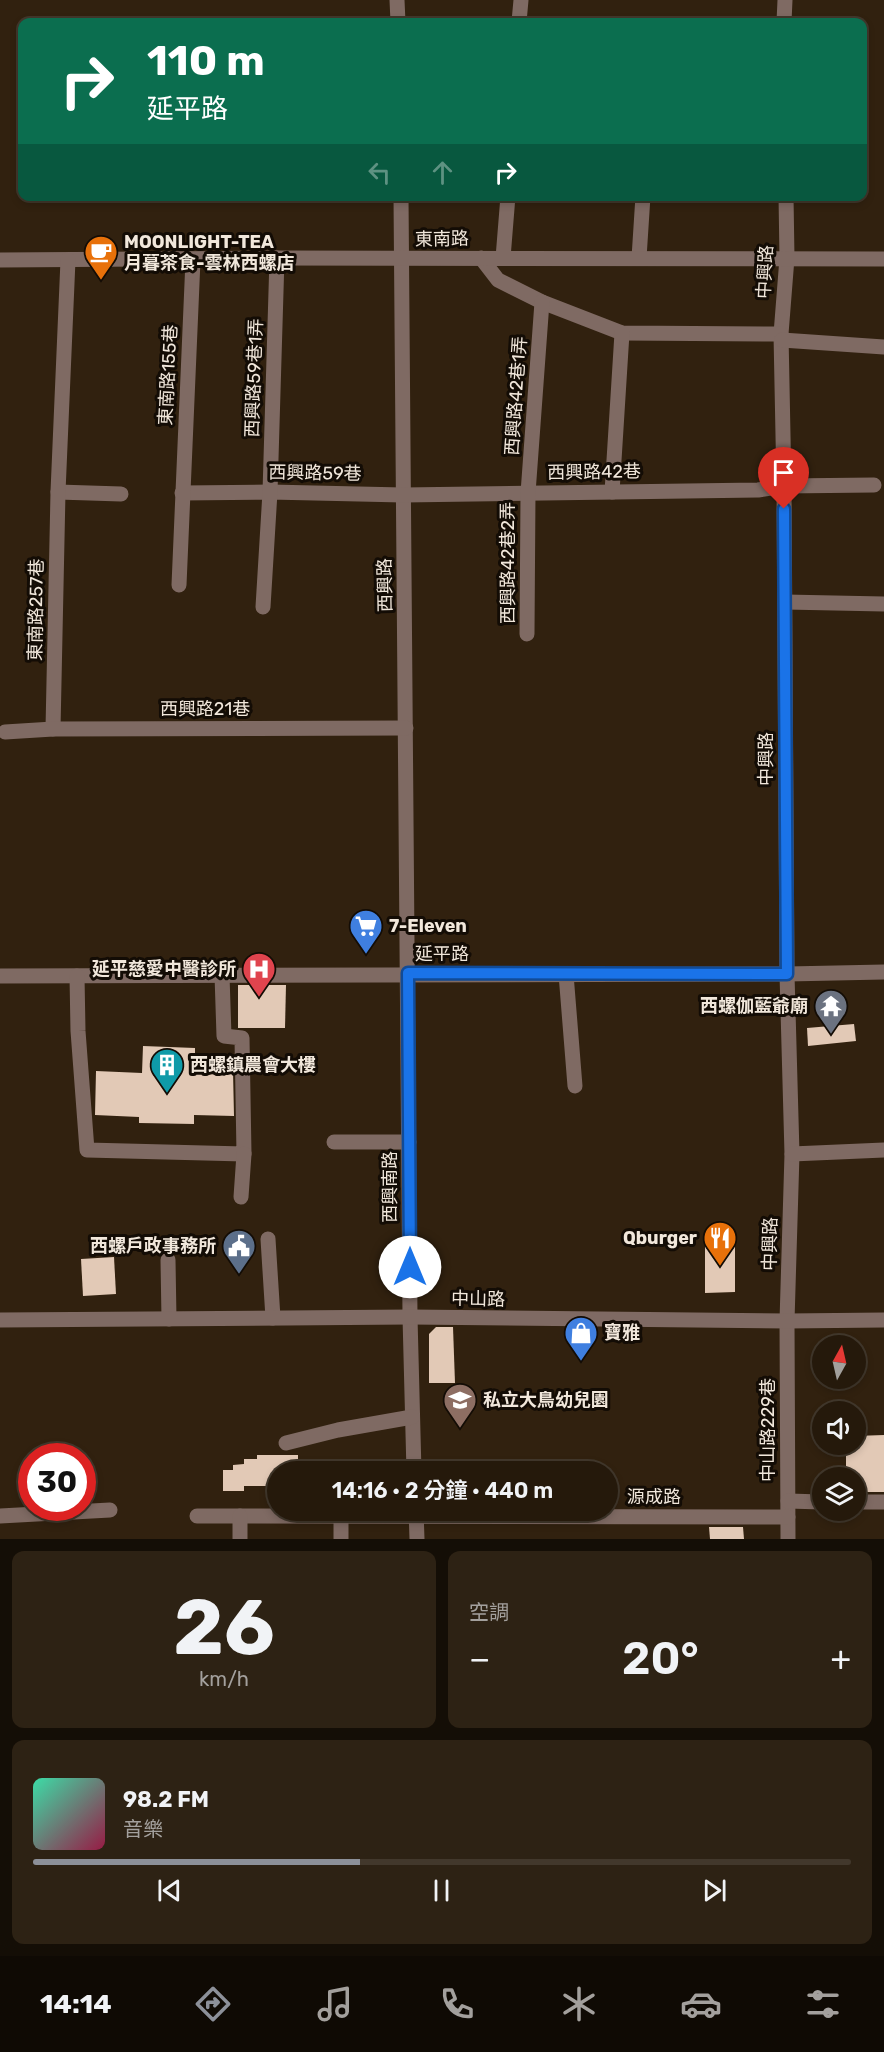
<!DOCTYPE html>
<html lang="zh-TW">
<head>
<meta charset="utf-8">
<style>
  body { margin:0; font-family:Rubik,"Noto Sans TC",sans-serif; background:#2d2214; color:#f1f3f6; height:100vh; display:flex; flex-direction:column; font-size:22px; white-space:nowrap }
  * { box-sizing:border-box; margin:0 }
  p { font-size:20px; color:#a3a09d }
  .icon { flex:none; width:33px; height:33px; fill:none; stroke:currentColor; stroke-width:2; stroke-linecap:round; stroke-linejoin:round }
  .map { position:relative; height:1539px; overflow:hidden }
  .sheet { display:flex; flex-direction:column; gap:12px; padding:12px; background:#140e06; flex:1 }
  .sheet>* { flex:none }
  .guide { position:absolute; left:18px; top:18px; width:849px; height:183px; border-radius:12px; box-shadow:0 3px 9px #0003,0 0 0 2px #42382c; background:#0b6e4f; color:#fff; overflow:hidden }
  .needle { width:39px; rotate:8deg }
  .buttons { position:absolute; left:812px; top:1335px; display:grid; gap:12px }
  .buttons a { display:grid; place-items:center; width:54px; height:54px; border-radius:50%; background:#25190b; box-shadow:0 3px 9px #0003,0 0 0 2px #42382c; font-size:30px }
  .speed { position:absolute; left:18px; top:1443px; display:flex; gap:12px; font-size:30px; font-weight:700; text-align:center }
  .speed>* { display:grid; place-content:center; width:78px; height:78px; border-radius:50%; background:#25190b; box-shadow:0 3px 9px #0003,0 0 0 2px #42382c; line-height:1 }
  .speed .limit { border:9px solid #d22; background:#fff; color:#111 }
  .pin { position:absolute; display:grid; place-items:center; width:51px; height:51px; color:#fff; margin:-62px -26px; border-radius:50% 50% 50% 0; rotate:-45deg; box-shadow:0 0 6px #0007 }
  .pin .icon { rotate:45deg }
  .me { position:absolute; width:66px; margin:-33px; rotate:0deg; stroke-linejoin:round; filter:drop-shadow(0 0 4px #0008) }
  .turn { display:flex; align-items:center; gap:21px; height:126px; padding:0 30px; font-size:27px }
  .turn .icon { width:78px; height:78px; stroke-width:2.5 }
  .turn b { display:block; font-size:42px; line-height:51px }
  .lanes { display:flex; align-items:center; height:57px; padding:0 30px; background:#0003; justify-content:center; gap:30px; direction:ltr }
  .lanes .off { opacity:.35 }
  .big { font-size:45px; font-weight:600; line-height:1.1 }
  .sheet .tile { flex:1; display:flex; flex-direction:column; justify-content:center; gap:9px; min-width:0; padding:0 21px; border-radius:12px; background:#2d2214 }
  .sheet .dial { align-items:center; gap:0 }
  .dial b { font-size:78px; line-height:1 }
  .song { display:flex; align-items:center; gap:18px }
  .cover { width:72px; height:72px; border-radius:9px; background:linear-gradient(135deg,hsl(160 70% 55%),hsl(340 70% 35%)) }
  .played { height:6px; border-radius:3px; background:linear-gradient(90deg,#8c9099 40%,#42382c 40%) }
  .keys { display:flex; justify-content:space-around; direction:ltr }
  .heat { display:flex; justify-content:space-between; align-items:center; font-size:33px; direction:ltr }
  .sheet .tiles { flex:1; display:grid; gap:12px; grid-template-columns:1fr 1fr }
  .tile:last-child { grid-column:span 2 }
  .trip { position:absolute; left:267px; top:1461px; width:351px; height:60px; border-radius:30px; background:#25190b; box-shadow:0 3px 9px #0003,0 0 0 2px #42382c; font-weight:600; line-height:60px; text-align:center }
  .menu { display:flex; height:96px; justify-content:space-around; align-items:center; background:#0f0a04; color:#a3a09d }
  .menu .icon { width:42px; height:42px }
  .menu .current { color:#8c9099 }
  .menu b { font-size:27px; color:#f1f3f6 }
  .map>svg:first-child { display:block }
  .building { fill:#e2c9b6 }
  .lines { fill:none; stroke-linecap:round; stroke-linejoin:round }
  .minor { stroke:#7f6a63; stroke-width:15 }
  .route-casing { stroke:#114b97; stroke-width:15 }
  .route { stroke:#1a73e8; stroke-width:10 }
  .labels { text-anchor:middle; stroke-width:6; stroke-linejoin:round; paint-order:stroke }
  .street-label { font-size:18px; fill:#f1e7db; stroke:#130c05 }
  .poi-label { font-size:18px; font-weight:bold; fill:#f1e7db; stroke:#130c05; text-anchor:start }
</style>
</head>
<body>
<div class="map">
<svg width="884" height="1539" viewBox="0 0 884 1539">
  <rect width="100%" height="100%" fill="#31210f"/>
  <g class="building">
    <polygon points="238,985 286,985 285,1028 238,1028"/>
    <polygon points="854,1024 856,1041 808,1046 807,1028"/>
    <polygon points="143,1046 195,1048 195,1070 233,1071 234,1116 194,1115 194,1124 139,1123 139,1117 95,1115 96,1071 142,1073"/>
    <polygon points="705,1241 735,1241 735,1292 705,1293"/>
    <polygon points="114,1257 116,1294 83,1296 81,1259"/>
    <polygon points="436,1327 453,1327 455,1383 429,1383 429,1334"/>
    <polygon points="884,1435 884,1492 855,1492 855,1478 846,1478 846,1444 855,1444 855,1436"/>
    <polygon points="257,1455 298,1455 298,1472 278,1472 278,1486 244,1486 244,1491 223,1491 223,1470 233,1470 233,1465 244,1464 244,1459 257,1459"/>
    <polygon points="709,1527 743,1527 744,1539 710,1539"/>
  </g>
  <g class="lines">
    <g class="minor">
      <polyline points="397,0 398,22"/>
      <polyline points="519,22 521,0"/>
      <polyline points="784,22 785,0"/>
      <polyline points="401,196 410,1317 414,1472"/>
      <polyline points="786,196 787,258 781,334 784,486 787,974 792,1154 787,1321 788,1539"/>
      <polyline points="481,258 498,280 542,302 622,333 781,334"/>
      <polyline points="503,258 508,196"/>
      <polyline points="639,258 643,196"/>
      <polyline points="0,260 277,258 884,259"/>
      <polyline points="782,340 884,347"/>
      <polyline points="58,492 121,494"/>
      <polyline points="612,492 622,333"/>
      <polyline points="182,493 270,492 403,495 758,490 784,486 874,485"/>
      <polyline points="179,585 193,260"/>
      <polyline points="785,602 884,604"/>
      <polyline points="263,607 270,492 277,258"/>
      <polyline points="527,634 528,493 542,302"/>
      <polyline points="53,729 58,492 68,260"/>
      <polyline points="5,732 53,729 406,728"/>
      <polyline points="566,974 575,1086"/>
      <polyline points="0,976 787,974 884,972"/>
      <polyline points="77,976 78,1031 87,1150 244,1154 242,1038 224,1036 222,975"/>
      <polyline points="334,1142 409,1142"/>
      <polyline points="792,1154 884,1150"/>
      <polyline points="241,1197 244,1154"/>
      <polyline points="268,1239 273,1318"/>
      <polyline points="168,1260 169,1319"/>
      <polyline points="0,1320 410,1317 787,1321 884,1320"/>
      <polyline points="286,1443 338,1430 412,1417"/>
      <polyline points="788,1501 822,1502"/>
      <polyline points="855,1502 884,1502"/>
      <polyline points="416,1510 417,1539"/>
      <polyline points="0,1516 110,1510"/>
      <polyline points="197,1516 788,1517"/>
      <polyline points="240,1516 240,1539"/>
      <polyline points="341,1517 341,1539"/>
    </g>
  </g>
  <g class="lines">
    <g class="route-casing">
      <polyline id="route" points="410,1267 408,973 787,974 784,509"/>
    </g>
    <use href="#route" class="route"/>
  </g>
  <defs>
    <g id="cafe-pin" transform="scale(1.725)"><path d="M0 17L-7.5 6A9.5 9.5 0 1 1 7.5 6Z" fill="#e8710a" stroke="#130c05"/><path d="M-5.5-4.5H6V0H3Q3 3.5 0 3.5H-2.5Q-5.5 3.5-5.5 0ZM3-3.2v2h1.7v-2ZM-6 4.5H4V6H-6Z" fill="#fff"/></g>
    <g id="supermarket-pin" transform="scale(1.725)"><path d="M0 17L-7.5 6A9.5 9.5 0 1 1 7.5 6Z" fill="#3f7fe0" stroke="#130c05"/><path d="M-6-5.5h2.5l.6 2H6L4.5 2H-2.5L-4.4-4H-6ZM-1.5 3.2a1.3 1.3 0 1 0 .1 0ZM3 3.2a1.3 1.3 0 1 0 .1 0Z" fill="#fff"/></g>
    <g id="hospital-pin" transform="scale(1.725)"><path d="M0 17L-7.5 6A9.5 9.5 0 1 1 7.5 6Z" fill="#e0444e" stroke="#130c05"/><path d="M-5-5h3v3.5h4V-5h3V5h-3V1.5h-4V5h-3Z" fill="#fff"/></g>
    <g id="temple-pin" transform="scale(1.725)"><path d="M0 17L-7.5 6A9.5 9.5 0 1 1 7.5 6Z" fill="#6b7280" stroke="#130c05"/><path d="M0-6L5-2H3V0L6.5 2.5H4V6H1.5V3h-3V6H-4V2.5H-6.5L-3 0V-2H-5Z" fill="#fff"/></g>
    <g id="building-pin" transform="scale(1.725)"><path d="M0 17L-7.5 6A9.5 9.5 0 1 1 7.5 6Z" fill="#0f9aa8" stroke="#130c05"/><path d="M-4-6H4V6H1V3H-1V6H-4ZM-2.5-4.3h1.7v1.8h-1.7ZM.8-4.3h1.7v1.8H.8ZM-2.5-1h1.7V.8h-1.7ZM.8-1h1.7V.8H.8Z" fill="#fff"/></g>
    <g id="restaurant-pin" transform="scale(1.725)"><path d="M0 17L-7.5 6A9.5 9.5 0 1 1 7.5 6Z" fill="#e8710a" stroke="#130c05"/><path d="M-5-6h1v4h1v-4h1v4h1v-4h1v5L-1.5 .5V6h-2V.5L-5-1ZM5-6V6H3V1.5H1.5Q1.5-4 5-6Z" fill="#fff"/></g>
    <g id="civic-pin" transform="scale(1.725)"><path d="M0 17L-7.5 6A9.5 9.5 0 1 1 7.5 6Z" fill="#5c6f8a" stroke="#130c05"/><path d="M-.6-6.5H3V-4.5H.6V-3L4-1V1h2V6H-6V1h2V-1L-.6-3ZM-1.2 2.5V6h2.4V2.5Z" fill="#fff"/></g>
    <g id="shop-pin" transform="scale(1.725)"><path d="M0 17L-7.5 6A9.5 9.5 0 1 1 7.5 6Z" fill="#3f7fe0" stroke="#130c05"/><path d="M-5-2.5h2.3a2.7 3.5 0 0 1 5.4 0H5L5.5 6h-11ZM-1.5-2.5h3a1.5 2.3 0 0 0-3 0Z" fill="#fff"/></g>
    <g id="school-pin" transform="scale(1.725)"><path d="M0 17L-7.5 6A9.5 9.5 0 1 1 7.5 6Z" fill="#8d6e63" stroke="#130c05"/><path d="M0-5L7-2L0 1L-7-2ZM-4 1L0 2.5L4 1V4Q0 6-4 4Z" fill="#fff"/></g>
  </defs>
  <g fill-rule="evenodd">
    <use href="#cafe-pin" x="101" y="252"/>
    <use href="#supermarket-pin" x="366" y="926"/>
    <use href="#hospital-pin" x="259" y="969"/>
    <use href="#temple-pin" x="831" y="1006"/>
    <use href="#building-pin" x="167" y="1065"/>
    <use href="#restaurant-pin" x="720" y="1238"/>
    <use href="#civic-pin" x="239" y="1246"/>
    <use href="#shop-pin" x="581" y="1333"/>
    <use href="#school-pin" x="460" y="1400"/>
  </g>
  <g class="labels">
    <g class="street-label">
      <text transform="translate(442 239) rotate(-1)" y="6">東南路</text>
      <text transform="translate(765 272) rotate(-87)" y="6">中興路</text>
      <text transform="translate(168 375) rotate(-87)" y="6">東南路155巷</text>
      <text transform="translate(254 378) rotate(-88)" y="6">西興路59巷1弄</text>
      <text transform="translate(516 396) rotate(-86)" y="6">西興路42巷1弄</text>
      <text transform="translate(594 472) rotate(-1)" y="6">西興路42巷</text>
      <text transform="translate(315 473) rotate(1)" y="6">西興路59巷</text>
      <text transform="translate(508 563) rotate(-90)" y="6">西興路42巷2弄</text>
      <text transform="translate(385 585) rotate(-91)" y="6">西興路</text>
      <text transform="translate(36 610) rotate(-89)" y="6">東南路257巷</text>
      <text x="205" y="715">西興路21巷</text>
      <text transform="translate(766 759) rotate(-90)" y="6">中興路</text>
      <text x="442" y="960">延平路</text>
      <text transform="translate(390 1187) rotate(-90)" y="6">西興南路</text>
      <text transform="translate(770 1244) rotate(-89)" y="6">中興路</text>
      <text transform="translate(478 1299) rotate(1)" y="6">中山路</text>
      <text transform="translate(768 1430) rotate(-90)" y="6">中山路229巷</text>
      <text x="654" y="1503">源成路</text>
    </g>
    <g class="poi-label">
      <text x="124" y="248">MOONLIGHT-TEA<tspan x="124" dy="21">月暮茶食-雲林西螺店</tspan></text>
      <text x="389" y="932">7-Eleven</text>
      <text x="236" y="975" text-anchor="end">延平慈愛中醫診所</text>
      <text x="808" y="1012" text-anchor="end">西螺伽藍爺廟</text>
      <text x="190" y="1071">西螺鎮農會大樓</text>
      <text x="697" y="1244" text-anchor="end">Qburger</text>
      <text x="216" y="1252" text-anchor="end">西螺戶政事務所</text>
      <text x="604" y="1339">寶雅</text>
      <text x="483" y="1406">私立大鳥幼兒園</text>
    </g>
  </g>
</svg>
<div class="buttons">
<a><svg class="needle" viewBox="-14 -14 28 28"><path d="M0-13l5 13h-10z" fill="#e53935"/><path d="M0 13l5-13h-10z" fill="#a3a09d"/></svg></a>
<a><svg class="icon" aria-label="sound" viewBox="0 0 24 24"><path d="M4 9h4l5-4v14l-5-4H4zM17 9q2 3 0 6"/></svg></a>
<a><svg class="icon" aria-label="layers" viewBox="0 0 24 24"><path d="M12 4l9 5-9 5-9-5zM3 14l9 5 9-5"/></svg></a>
</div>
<div class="speed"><div class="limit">30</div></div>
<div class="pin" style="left:784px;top:509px;background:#d93025"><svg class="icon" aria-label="arrive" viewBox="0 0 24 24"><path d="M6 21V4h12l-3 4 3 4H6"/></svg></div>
<svg class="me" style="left:410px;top:1267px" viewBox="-20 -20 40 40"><circle r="19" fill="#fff"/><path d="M0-13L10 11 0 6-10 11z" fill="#1a73e8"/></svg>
<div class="trip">14:16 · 2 分鐘 · 440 m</div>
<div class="guide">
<div class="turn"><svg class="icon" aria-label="right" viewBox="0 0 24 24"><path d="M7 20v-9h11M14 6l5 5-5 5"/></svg><div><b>110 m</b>延平路</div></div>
<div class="lanes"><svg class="icon off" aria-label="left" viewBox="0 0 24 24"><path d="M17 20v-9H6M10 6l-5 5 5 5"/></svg><svg class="icon off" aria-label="ahead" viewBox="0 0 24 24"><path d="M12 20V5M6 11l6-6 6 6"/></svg><svg class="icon" aria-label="right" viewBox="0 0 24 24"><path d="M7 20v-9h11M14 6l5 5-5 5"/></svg></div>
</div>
</div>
<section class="sheet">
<div class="tiles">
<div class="tile dial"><b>26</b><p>km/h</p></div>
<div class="tile"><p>空調</p>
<div class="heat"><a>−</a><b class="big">20°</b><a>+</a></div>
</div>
<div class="tile">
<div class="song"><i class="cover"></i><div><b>98.2 FM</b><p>音樂</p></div></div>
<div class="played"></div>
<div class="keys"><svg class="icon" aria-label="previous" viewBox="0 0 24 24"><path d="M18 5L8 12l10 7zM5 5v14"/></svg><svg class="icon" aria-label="pause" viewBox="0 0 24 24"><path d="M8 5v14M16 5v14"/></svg><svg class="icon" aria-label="next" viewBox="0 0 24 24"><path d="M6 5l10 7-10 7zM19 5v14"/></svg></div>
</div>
</div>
</section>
<nav class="menu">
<b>14:14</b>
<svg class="icon current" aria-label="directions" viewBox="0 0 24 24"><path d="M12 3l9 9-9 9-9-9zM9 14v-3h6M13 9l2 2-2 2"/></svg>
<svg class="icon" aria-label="music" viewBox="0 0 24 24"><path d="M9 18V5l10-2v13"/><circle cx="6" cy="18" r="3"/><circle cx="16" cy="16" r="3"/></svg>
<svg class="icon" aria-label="phone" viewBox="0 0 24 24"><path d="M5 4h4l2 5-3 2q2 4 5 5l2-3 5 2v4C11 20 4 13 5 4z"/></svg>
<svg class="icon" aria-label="climate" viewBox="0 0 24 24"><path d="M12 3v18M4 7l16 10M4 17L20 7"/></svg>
<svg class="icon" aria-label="car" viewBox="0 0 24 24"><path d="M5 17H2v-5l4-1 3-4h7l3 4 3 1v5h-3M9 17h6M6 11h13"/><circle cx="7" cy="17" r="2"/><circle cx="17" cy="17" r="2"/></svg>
<svg class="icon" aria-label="filters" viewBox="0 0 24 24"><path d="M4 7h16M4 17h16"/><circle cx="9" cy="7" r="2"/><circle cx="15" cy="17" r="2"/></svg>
</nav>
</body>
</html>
